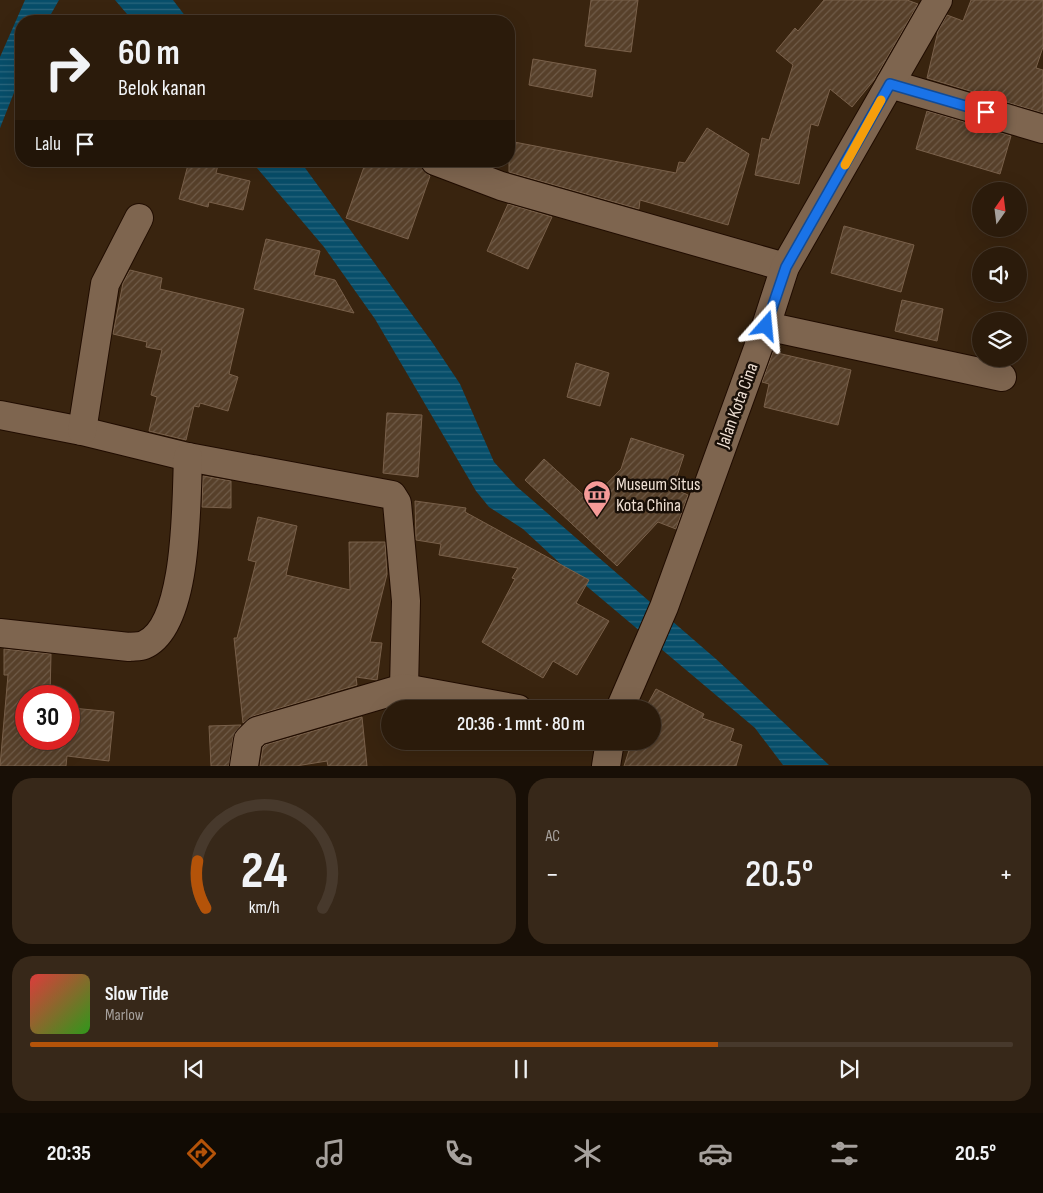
<!DOCTYPE html>
<html lang="id">
<head>
<meta charset="utf-8">
<style>
  body { margin:0; font-family:"Sofia Sans Condensed",sans-serif; background:#372819; color:#f1f3f6; height:100vh; display:flex; flex-direction:column; font-size:19px; white-space:nowrap }
  * { box-sizing:border-box; margin:0 }
  p { font-size:16px; color:#a6a19d }
  .icon { flex:none; width:28px; height:28px; fill:none; stroke:currentColor; stroke-width:2; stroke-linecap:round; stroke-linejoin:round }
  .map { position:relative; height:766px; overflow:hidden }
  .panel { display:flex; flex-direction:column; gap:12px; padding:12px; background:#180f06; flex:1 }
  .panel>* { flex:none }
  .top-card { position:absolute; left:15px; top:15px; width:500px; height:152px; border-radius:20px; box-shadow:0 5px 20px #0002,0 0 0 1px #47392c; background:#2b1b0b; color:#f1f3f6; overflow:hidden }
  .needle { width:32px; rotate:14deg }
  .fabs { position:absolute; left:972px; top:182px; display:grid; gap:10px }
  .fabs a { display:grid; place-items:center; width:55px; height:55px; border-radius:50%; background:#2b1b0b; box-shadow:0 5px 20px #0002,0 0 0 1px #47392c; font-size:25px }
  .speed { position:absolute; left:15px; top:685px; display:flex; gap:10px; font-size:25px; font-weight:700; text-align:center }
  .speed>* { display:grid; place-content:center; width:65px; height:65px; border-radius:50%; background:#2b1b0b; box-shadow:0 5px 20px #0002,0 0 0 1px #47392c; line-height:1 }
  .speed .limit { border:8px solid #d22; background:#fff; color:#111 }
  .pin { position:absolute; display:grid; place-items:center; width:42px; height:42px; color:#fff; margin:-21px; border-radius:10px; box-shadow:0 2px 8px #0006 }
  .me { position:absolute; width:55px; margin:-28px; rotate:18deg; stroke-linejoin:round; filter:drop-shadow(0 0 4px #0008) }
  .turn { display:flex; align-items:center; gap:18px; height:105px; padding:0 20px; font-size:22px }
  .turn .icon { width:65px; height:65px; stroke-width:2.5 }
  .turn b { display:block; font-size:35px; line-height:42px }
  .then { display:flex; align-items:center; height:48px; padding:0 20px; background:#0003; gap:10px; font-size:19px }
  .big { font-size:38px; font-weight:600; line-height:1.1 }
  .panel .card { flex:1; display:flex; flex-direction:column; justify-content:center; gap:8px; min-width:0; padding:0 18px; border-radius:20px; background:#372819 }
  .panel .dial { align-items:center; gap:0 }
  .dial svg { height:130px; overflow:visible; fill:none; stroke:#47392c; stroke-width:7; stroke-linecap:round; text-anchor:middle }
  .dial text { fill:#f1f3f6; stroke:none }
  .song { display:flex; align-items:center; gap:15px }
  .cover { width:60px; height:60px; border-radius:8px; background:linear-gradient(135deg,hsl(0 70% 55%),hsl(110 70% 35%)) }
  .played { height:5px; border-radius:2px; background:linear-gradient(90deg,#b45309 70%,#47392c 70%) }
  .keys { display:flex; justify-content:space-around; direction:ltr }
  .heat { display:flex; justify-content:space-between; align-items:center; font-size:28px; direction:ltr }
  .panel .tiles { flex:1; display:grid; gap:12px; grid-template-columns:1fr 1fr }
  .card:last-child { grid-column:span 2 }
  .trip { position:absolute; left:381px; top:700px; width:280px; height:50px; border-radius:25px; background:#2b1b0b; box-shadow:0 5px 20px #0002,0 0 0 1px #47392c; font-weight:600; line-height:50px; text-align:center }
  .tabs { display:flex; height:80px; justify-content:space-around; align-items:center; background:#110b04; color:#a6a19d }
  .tabs .icon { width:35px; height:35px }
  .tabs .selected { color:#b45309 }
  .tabs b { font-size:22px; color:#f1f3f6 }
  .map>svg:first-child { display:block }
  .water { fill:url(#water-rules) }
  .building { fill:url(#building-hatch); stroke:#79604a }
  .lines { fill:none; stroke-linecap:round; stroke-linejoin:round }
  .minor-casing { stroke:#200c00; stroke-width:30 }
  .minor { stroke:#7e654f; stroke-width:28 }
  .route-casing { stroke:#114b97; stroke-width:12 }
  .route { stroke:#1a73e8; stroke-width:9 }
  .slow { stroke:#f59e0b; stroke-width:9 }
  .labels { text-anchor:middle; stroke-width:5; stroke-linejoin:round; paint-order:stroke }
  .street-label { font-size:18px; fill:#eedfd3; stroke:#190f07 }
  .poi-label { font-size:18px; fill:#eedfd3; stroke:#190f07; text-anchor:start }
</style>
</head>
<body>
<div class="map">
<svg width="1043" height="766" viewBox="0 0 1043 766">
  <defs>
    <pattern id="water-rules" width="6" height="5" patternUnits="userSpaceOnUse" patternTransform="scale(1.25)"><rect width="6" height="5" fill="#074e6a"/><path d="M0 2.5h6" fill="none" stroke="#2b677e"/></pattern>
    <pattern id="building-hatch" width="6" height="6" patternUnits="userSpaceOnUse" patternTransform="scale(1.25)"><rect width="6" height="6" fill="#57402a"/><path d="M-1 1l2-2M0 6l6-6M5 7l2-2" fill="none" stroke="#6f5b48"/></pattern>
  </defs>
  <rect width="100%" height="100%" fill="#39240f"/>
  <g class="water">
    <polygon points="25,0 59,0 47,21 21,21 21,75 0,128 0,57"/>
    <polygon points="115,0 173,0 189,21 133,21"/>
    <polygon points="251,161 300,161 432,342 460,384 494,462 516,486 716,659 829,765 783,765 755,728 565,568 523,529 489,507 476,491 375,319 324,247"/>
  </g>
  <g class="building">
    <polygon points="591,0 638,0 631,52 585,46"/>
    <polygon points="824,0 907,0 918,4 874,80 852,107 830,89 818,126 811,124 799,184 755,175 762,138 769,140 793,65 776,51 795,28 798,31"/>
    <polygon points="971,0 1043,0 1043,47 1036,68 1043,70 1043,113 927,78 938,31 947,15 963,21"/>
    <polygon points="533,59 596,70 592,97 529,85"/>
    <polygon points="927,111 1011,136 1000,174 916,149"/>
    <polygon points="707,128 749,154 728,225 640,200 639,209 509,172 509,141 676,173 679,162 685,163"/>
    <polygon points="189,161 219,161 216,173 250,181 243,210 209,202 208,207 179,199"/>
    <polygon points="366,161 420,161 423,170 430,176 408,239 346,218"/>
    <polygon points="508,204 552,217 528,269 487,251"/>
    <polygon points="844,226 914,245 901,292 831,273"/>
    <polygon points="266,239 320,251 314,275 335,280 354,313 254,289"/>
    <polygon points="130,270 162,278 160,289 244,309 229,374 238,377 228,411 200,403 199,407 194,406 186,440 149,431 157,397 151,395 162,350 146,347 147,342 113,334 123,283"/>
    <polygon points="902,300 943,309 937,341 895,331"/>
    <polygon points="773,352 851,370 838,425 764,407 769,384 762,382"/>
    <polygon points="576,363 609,373 600,406 567,397"/>
    <polygon points="387,413 422,415 418,477 383,473"/>
    <polygon points="631,438 684,455 673,488 688,495 676,529 658,522 617,566 525,480 544,459 590,501 621,469"/>
    <polygon points="203,476 231,481 231,508 202,507"/>
    <polygon points="415,501 466,508 465,512 589,580 576,603 609,621 577,675 553,661 543,678 482,642 515,579 512,578 518,568 439,555 441,544 416,540"/>
    <polygon points="258,517 297,526 286,575 350,590 349,542 385,542 387,574 370,642 382,643 377,680 356,677 357,685 253,716 243,723 234,638 237,638 256,562 248,560"/>
    <polygon points="4,649 51,654 50,696 26,696 26,739 69,739 69,701 73,702 72,708 114,712 109,761 67,756 66,766 0,766 8,675 4,675"/>
    <polygon points="656,689 704,714 702,718 734,729 730,741 742,745 736,766 624,766 632,741 652,741 652,709 645,709"/>
    <polygon points="362,717 367,766 328,766 327,761 296,766 260,766 263,747 265,745"/>
    <polygon points="241,725 233,738 229,766 211,766 209,726"/>
  </g>
  <g class="lines">
    <g class="minor-casing">
      <g id="minor">
        <polyline points="890,84 1043,129"/>
        <polyline points="435,161 501,186 785,267"/>
        <polyline points="766,326 1002,377"/>
        <polyline points="0,415 82,431 188,457 392,495 397,503 406,601 404,688"/>
        <polyline points="82,431 105,284 139,218"/>
        <path d="M0 633 129 647C134 646 139 647 144 645 189 626 186 500 188 457"/>
        <polyline points="620,709 664,607 766,326 785,267 938,0"/>
        <polyline points="244,766 248,740 257,731 404,688 518,709"/>
        <polyline points="606,766 610,741"/>
      </g>
    </g>
    <use href="#minor" class="minor"/>
  </g>
  <g class="lines">
    <g class="route-casing">
      <polyline id="route" points="766,326 786,267 890,84 986,112"/>
    </g>
    <use href="#route" class="route"/>
    <polyline class="slow" points="845,165 881,100"/>
  </g>
  <defs>
    <g id="museum-pin" transform="scale(1.4375)"><path d="M0 17L-7.5 6A9.5 9.5 0 1 1 7.5 6Z" fill="#f59b98" stroke="#190f07"/><path d="M0-6L6-3V-2H-6V-3ZM-5-1h2V3h-2ZM-1-1h2V3h-2ZM3-1h2V3H3ZM-6 4H6V6H-6Z" fill="#111"/></g>
  </defs>
  <g fill-rule="evenodd">
    <use href="#museum-pin" x="597" y="494"/>
  </g>
  <g class="labels">
    <g class="street-label">
      <text transform="translate(737 405) rotate(-70)" y="6">Jalan Kota Cina</text>
    </g>
    <g class="poi-label">
      <text x="616" y="490">Museum Situs<tspan x="616" dy="21">Kota China</tspan></text>
    </g>
  </g>
</svg>
<div class="fabs">
<a><svg class="needle" viewBox="-14 -14 28 28"><path d="M0-13l5 13h-10z" fill="#e53935"/><path d="M0 13l5-13h-10z" fill="#a6a19d"/></svg></a>
<a><svg class="icon" aria-label="sound" viewBox="0 0 24 24"><path d="M4 9h4l5-4v14l-5-4H4zM17 9q2 3 0 6"/></svg></a>
<a><svg class="icon" aria-label="layers" viewBox="0 0 24 24"><path d="M12 4l9 5-9 5-9-5zM3 14l9 5 9-5"/></svg></a>
</div>
<div class="speed"><div class="limit">30</div></div>
<div class="pin" style="left:986px;top:112px;background:#d93025"><svg class="icon" aria-label="arrive" viewBox="0 0 24 24"><path d="M6 21V4h12l-3 4 3 4H6"/></svg></div>
<svg class="me" style="left:766px;top:326px" viewBox="-20 -20 40 40"><path d="M0-17L14 15 0 8-14 15z" fill="#1a73e8" stroke="#fff" stroke-width="4"/></svg>
<div class="trip">20:36 · 1 mnt · 80 m</div>
<div class="top-card">
<div class="turn"><svg class="icon" aria-label="right" viewBox="0 0 24 24"><path d="M7 20v-9h11M14 6l5 5-5 5"/></svg><div><b>60 m</b>Belok kanan</div></div>
<div class="then">Lalu<svg class="icon" aria-label="arrive" viewBox="0 0 24 24"><path d="M6 21V4h12l-3 4 3 4H6"/></svg></div>
</div>
</div>
<section class="panel">
<div class="tiles">
<div class="card dial"><svg viewBox="0 0 100 80">
<path d="M14 69A42 42 0 1 1 86 69"/>
<path d="M14 69A42 42 0 0 1 9 40" stroke="#b45309"/>
<text x="50" y="56" font-size="32" font-weight="700">24</text>
<text x="50" y="72" font-size="11">km/h</text>
</svg></div>
<div class="card"><p>AC</p>
<div class="heat"><a>−</a><b class="big">20.5°</b><a>+</a></div>
</div>
<div class="card">
<div class="song"><i class="cover"></i><div><b>Slow Tide</b><p>Marlow</p></div></div>
<div class="played"></div>
<div class="keys"><svg class="icon" aria-label="previous" viewBox="0 0 24 24"><path d="M18 5L8 12l10 7zM5 5v14"/></svg><svg class="icon" aria-label="pause" viewBox="0 0 24 24"><path d="M8 5v14M16 5v14"/></svg><svg class="icon" aria-label="next" viewBox="0 0 24 24"><path d="M6 5l10 7-10 7zM19 5v14"/></svg></div>
</div>
</div>
</section>
<nav class="tabs">
<b>20:35</b>
<svg class="icon selected" aria-label="directions" viewBox="0 0 24 24"><path d="M12 3l9 9-9 9-9-9zM9 14v-3h6M13 9l2 2-2 2"/></svg>
<svg class="icon" aria-label="music" viewBox="0 0 24 24"><path d="M9 18V5l10-2v13"/><circle cx="6" cy="18" r="3"/><circle cx="16" cy="16" r="3"/></svg>
<svg class="icon" aria-label="phone" viewBox="0 0 24 24"><path d="M5 4h4l2 5-3 2q2 4 5 5l2-3 5 2v4C11 20 4 13 5 4z"/></svg>
<svg class="icon" aria-label="climate" viewBox="0 0 24 24"><path d="M12 3v18M4 7l16 10M4 17L20 7"/></svg>
<svg class="icon" aria-label="car" viewBox="0 0 24 24"><path d="M5 17H2v-5l4-1 3-4h7l3 4 3 1v5h-3M9 17h6M6 11h13"/><circle cx="7" cy="17" r="2"/><circle cx="17" cy="17" r="2"/></svg>
<svg class="icon" aria-label="filters" viewBox="0 0 24 24"><path d="M4 7h16M4 17h16"/><circle cx="9" cy="7" r="2"/><circle cx="15" cy="17" r="2"/></svg>
<b>20.5°</b>
</nav>
</body>
</html>
